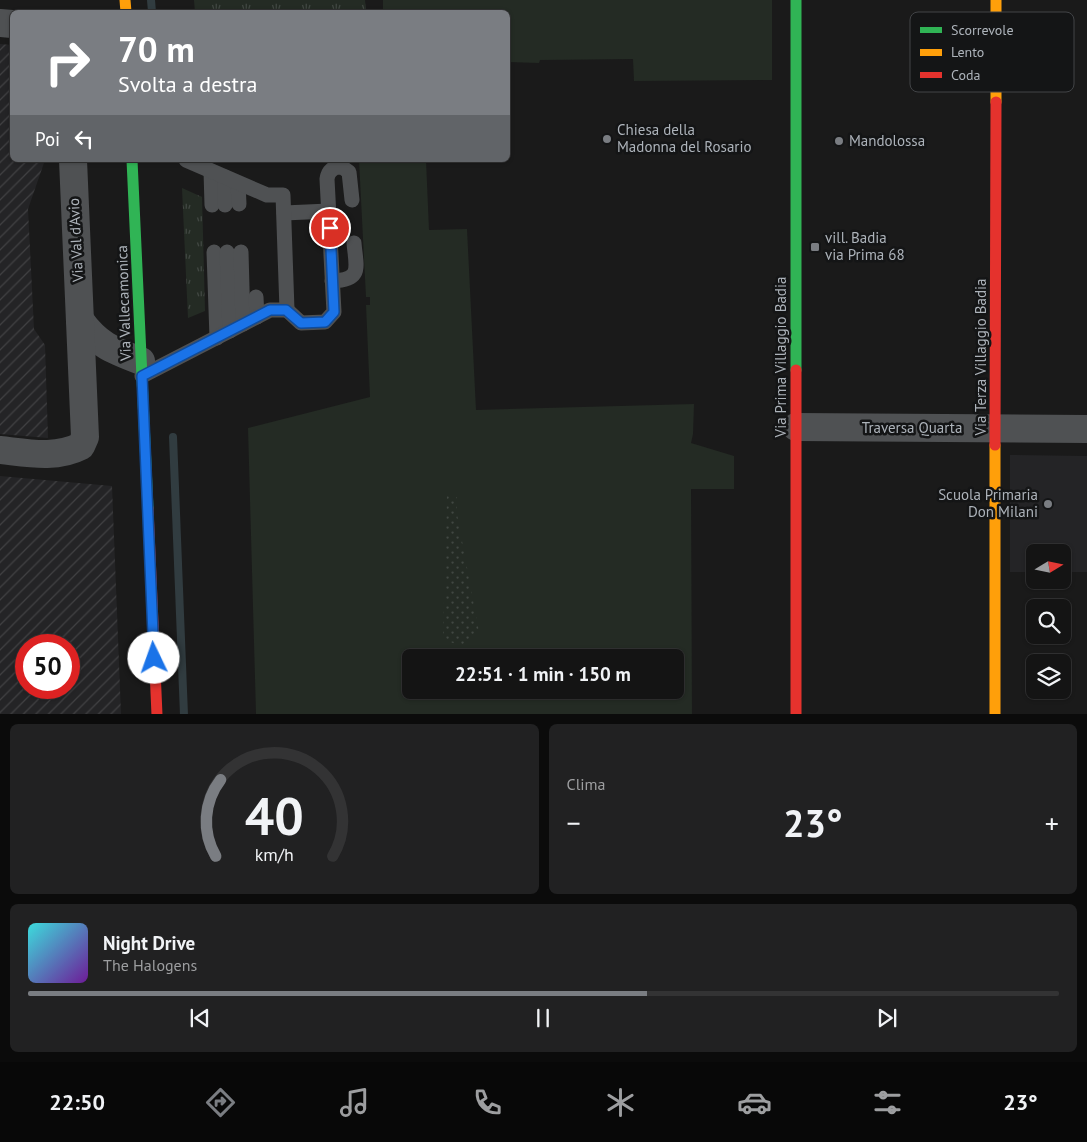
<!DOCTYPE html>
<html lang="it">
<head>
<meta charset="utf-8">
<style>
  body { margin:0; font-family:"PT Sans",sans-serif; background:#212122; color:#f1f3f6; height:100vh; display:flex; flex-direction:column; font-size:19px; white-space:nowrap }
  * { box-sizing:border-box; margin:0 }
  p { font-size:16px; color:#9d9ea0 }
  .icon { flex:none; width:28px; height:28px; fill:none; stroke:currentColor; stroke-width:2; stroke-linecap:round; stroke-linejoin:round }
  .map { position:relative; height:714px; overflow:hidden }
  .details { display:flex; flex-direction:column; gap:10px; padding:10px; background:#0b0b0b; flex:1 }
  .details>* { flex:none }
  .hud { position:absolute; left:10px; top:10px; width:500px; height:152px; border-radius:8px; box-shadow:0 1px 4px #0004,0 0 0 1px #333334; background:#7a7d82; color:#fff; overflow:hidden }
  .needle { width:32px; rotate:80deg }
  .buttons { position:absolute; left:1026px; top:544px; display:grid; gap:10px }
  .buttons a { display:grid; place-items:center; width:45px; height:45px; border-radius:8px; background:#141414; box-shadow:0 1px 4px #0004,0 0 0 1px #333334; font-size:25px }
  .speed { position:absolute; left:15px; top:634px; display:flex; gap:10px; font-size:25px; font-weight:700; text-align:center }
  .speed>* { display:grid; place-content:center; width:65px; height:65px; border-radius:50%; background:#141414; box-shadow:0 1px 4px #0004,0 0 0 1px #333334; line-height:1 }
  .speed .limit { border:8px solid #d22; background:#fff; color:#111 }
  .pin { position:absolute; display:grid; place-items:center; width:42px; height:42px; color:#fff; margin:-21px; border:2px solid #fff; border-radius:50%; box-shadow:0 1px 5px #0007 }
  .me { position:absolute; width:55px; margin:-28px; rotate:357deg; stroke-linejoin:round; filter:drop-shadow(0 0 4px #0008) }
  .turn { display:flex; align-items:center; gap:18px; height:105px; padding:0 25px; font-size:22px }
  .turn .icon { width:65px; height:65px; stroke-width:2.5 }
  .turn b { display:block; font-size:35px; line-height:42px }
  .then { display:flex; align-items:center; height:48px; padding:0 25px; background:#0003; gap:10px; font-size:19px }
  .big { font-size:38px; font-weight:700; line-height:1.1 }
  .details .tile { flex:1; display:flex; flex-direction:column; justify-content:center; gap:8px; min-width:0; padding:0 18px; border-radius:8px; background:#212122 }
  .details .dial { align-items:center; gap:0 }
  .dial svg { height:130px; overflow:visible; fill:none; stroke:#333334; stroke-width:7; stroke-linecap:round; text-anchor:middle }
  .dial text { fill:#f1f3f6; stroke:none }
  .song { display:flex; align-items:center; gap:15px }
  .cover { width:60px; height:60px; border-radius:8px; background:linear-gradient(135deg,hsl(180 70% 55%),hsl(280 70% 35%)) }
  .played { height:5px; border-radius:2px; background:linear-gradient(90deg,#7a7d82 60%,#333334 60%) }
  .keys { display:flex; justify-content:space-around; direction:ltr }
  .heat { display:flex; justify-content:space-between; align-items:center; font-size:28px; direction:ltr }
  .details .tiles { flex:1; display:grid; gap:10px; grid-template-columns:1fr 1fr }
  .tile:last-child { grid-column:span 2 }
  .trip { position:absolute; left:402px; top:649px; width:282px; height:50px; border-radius:8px; background:#141414; box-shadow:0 1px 4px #0004,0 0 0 1px #333334; font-weight:700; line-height:50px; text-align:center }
  .menu { display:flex; height:80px; justify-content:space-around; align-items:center; background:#080808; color:#9d9ea0 }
  .menu .icon { width:35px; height:35px }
  .menu .on { color:#7a7d82 }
  .menu b { font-size:22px; color:#f1f3f6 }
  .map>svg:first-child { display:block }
  .built { fill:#242426 }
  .industrial { fill:url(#industrial-furrows); fill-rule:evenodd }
  .grass { fill:url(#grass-tufts) }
  .park { fill:#242b24; fill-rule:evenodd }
  .garden { fill:url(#garden-dots) }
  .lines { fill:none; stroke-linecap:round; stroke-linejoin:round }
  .stream { stroke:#313c40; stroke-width:8 }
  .lane { stroke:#4f5153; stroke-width:15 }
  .street { stroke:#4f5153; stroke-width:28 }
  .fast { stroke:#30b455; stroke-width:11 }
  .slow { stroke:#ff9f0a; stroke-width:11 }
  .jam { stroke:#e5322d; stroke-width:11 }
  .route-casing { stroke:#114b97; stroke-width:12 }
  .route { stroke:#1a73e8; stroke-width:9 }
  .poi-dot { fill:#7a7d82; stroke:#141516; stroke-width:2 }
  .labels { text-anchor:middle; stroke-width:5; stroke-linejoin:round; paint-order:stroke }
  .poi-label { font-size:15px; fill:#adb3ba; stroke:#141516; text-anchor:start }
  .street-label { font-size:15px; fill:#adb3ba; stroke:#141516 }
  .key { fill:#141516; stroke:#424447; stroke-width:1 }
  .key-label { font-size:14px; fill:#adb3ba }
</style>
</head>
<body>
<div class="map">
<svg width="1087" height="715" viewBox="0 0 1087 715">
  <defs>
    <pattern id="industrial-furrows" width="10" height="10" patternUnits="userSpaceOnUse" patternTransform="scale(1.25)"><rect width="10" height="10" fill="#242426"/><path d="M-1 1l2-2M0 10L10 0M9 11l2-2" fill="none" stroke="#414143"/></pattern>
    <pattern id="grass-tufts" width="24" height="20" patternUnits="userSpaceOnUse" patternTransform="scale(1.25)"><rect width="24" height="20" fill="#242b24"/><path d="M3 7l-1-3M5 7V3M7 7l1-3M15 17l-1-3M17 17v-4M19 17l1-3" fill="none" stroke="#414742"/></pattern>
    <pattern id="garden-dots" width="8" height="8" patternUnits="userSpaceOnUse" patternTransform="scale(1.25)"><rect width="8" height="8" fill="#242b24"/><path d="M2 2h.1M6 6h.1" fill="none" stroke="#414742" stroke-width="1.8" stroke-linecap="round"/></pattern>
  </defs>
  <rect width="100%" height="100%" fill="#1a1a1a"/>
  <polygon class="built" points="1010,455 1087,456 1087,572 1063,572 1062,552 1035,552 1035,572 1010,572"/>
  <g class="industrial">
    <polygon points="0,44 12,45 12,160 45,160 28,209 34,329 45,345 48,438 0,434"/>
    <path d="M0 476 112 486 121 714H0ZM26 645H69V688H26Z"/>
  </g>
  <g class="grass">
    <polygon points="194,0 365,0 366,12 195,12"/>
    <polygon points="182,188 202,197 205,311 188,318"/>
  </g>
  <g class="park">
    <polygon points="383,0 772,0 772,80 634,81 633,59 540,60 539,63 508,62 508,12 383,12"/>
    <path d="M359 160H426L429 230 467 229 476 410 694 404 693 434 691 443 734 456V489H691L692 714H256L248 428 370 397 366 305H370V297H366ZM411 658H676V690H411Z"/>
  </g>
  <path class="garden" d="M447 496 457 497V514L479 632C471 646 453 649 443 635Z"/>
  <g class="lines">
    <g class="stream">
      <polyline points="151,0 152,12"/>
      <polyline points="173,437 184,715"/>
    </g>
    <g class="lane">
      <polyline points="211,171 212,205"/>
      <polyline points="225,177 225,205"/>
      <polyline points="238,183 239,204"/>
      <polyline points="284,213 329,211"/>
      <polyline points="214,252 217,338"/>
      <polyline points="227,252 230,331"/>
      <polyline points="241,252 243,324"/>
      <path d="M332 281C363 280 356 267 354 243"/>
      <polyline points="256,297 257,317"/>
      <path d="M287 310 301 323 325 322 334 312 327 179C328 171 333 166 342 167L349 172 352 200"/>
      <polyline points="142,376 270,310 287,310 283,195 267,195 186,160"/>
    </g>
    <g class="street">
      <polyline points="0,23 12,24"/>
      <path d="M80 320C98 345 112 350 141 361"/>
      <polyline points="796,427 1087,429"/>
      <path d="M0 450C28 453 56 459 81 446L85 437 73 160"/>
    </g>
    <g class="fast">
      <polyline points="796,0 796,370"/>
      <polyline points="132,160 148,508"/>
    </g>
    <g class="slow">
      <polyline points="125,0 126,12"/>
      <polyline points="996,102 996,0"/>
      <polyline points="995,715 995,445"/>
    </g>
    <g class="jam">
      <polyline points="796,370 796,715"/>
      <polyline points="995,445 996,102"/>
      <polyline points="148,508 157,715"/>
    </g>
  </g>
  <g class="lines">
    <g class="route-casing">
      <polyline id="route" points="154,658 142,376 270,310 286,310 301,323 325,322 334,312 330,228"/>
    </g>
    <use href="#route" class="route"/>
  </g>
  <g class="poi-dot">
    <circle cx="607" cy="139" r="5"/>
    <circle cx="839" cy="141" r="5"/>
    <rect x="810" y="242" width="10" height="10" rx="2.5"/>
    <circle cx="1048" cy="504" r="5"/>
  </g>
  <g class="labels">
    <g class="poi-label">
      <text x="617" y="135">Chiesa della<tspan x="617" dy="17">Madonna del Rosario</tspan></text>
      <text x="849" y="146">Mandolossa</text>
      <text x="825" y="243">vill. Badia<tspan x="825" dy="17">via Prima 68</tspan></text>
      <text x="1038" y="500" text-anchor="end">Scuola Primaria<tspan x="1038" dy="17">Don Milani</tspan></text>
    </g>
    <g class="street-label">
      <text transform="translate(76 240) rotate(-93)" y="5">Via Val d'Avio</text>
      <text transform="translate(124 303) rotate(-92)" y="5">Via Vallecamonica</text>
      <text transform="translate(781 357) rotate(-90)" y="5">Via Prima Villaggio Badia</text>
      <text transform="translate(981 357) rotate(-90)" y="5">Via Terza Villaggio Badia</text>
      <text x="912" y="433">Traversa Quarta</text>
    </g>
  </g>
  <rect x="910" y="12" width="164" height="80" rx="8" class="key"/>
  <rect x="920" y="27" width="22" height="6" fill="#30b455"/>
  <rect x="920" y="49" width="22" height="7" fill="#ff9f0a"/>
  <rect x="920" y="72" width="22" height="6" fill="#e5322d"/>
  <g class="key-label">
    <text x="951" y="35">Scorrevole</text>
    <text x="951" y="57">Lento</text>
    <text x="951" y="80">Coda</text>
  </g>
</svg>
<div class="buttons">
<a><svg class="needle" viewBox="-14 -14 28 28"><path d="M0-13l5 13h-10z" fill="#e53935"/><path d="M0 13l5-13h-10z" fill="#9d9ea0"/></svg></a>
<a><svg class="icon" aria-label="search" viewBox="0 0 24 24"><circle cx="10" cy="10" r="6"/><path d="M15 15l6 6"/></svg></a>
<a><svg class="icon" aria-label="layers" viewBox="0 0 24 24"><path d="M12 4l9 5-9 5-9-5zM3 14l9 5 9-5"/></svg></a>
</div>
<div class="speed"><div class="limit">50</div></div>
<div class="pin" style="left:330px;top:228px;background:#d93025"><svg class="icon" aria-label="arrive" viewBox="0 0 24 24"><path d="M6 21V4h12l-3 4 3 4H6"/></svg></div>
<svg class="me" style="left:154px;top:658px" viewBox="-20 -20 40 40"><circle r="19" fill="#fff"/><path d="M0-13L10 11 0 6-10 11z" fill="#1a73e8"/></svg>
<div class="trip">22:51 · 1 min · 150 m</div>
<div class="hud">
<div class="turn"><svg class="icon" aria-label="right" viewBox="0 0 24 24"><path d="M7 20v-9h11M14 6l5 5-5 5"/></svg><div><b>70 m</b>Svolta a destra</div></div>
<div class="then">Poi<svg class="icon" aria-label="left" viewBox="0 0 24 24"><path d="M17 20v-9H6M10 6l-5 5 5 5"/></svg></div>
</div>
</div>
<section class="details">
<div class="tiles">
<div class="tile dial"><svg viewBox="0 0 100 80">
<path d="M14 69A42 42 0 1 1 86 69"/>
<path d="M14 69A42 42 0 0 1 17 22" stroke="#7a7d82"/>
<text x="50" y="56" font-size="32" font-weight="700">40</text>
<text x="50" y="72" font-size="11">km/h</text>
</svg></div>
<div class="tile"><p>Clima</p>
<div class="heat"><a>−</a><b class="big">23°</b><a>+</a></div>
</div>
<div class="tile">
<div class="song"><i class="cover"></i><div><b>Night Drive</b><p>The Halogens</p></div></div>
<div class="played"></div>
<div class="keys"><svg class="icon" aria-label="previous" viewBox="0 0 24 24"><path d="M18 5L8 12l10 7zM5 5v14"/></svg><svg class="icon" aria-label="pause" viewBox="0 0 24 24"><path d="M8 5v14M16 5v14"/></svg><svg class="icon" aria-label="next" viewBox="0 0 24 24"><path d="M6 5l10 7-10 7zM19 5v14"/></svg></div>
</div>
</div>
</section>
<nav class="menu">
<b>22:50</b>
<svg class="icon on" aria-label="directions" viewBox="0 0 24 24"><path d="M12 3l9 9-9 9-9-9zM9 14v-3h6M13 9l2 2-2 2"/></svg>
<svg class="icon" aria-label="music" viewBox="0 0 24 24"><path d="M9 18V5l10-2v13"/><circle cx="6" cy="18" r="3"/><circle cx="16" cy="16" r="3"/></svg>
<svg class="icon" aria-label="phone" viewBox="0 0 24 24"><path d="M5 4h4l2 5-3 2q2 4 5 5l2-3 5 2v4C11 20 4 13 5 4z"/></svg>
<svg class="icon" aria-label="climate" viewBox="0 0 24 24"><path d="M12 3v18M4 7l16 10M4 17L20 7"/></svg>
<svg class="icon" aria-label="car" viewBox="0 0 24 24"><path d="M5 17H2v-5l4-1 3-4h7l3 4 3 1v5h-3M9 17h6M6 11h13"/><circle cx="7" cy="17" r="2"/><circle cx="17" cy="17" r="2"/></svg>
<svg class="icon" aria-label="filters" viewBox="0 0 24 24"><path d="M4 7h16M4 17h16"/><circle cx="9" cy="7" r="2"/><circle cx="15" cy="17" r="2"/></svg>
<b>23°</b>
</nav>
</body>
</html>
